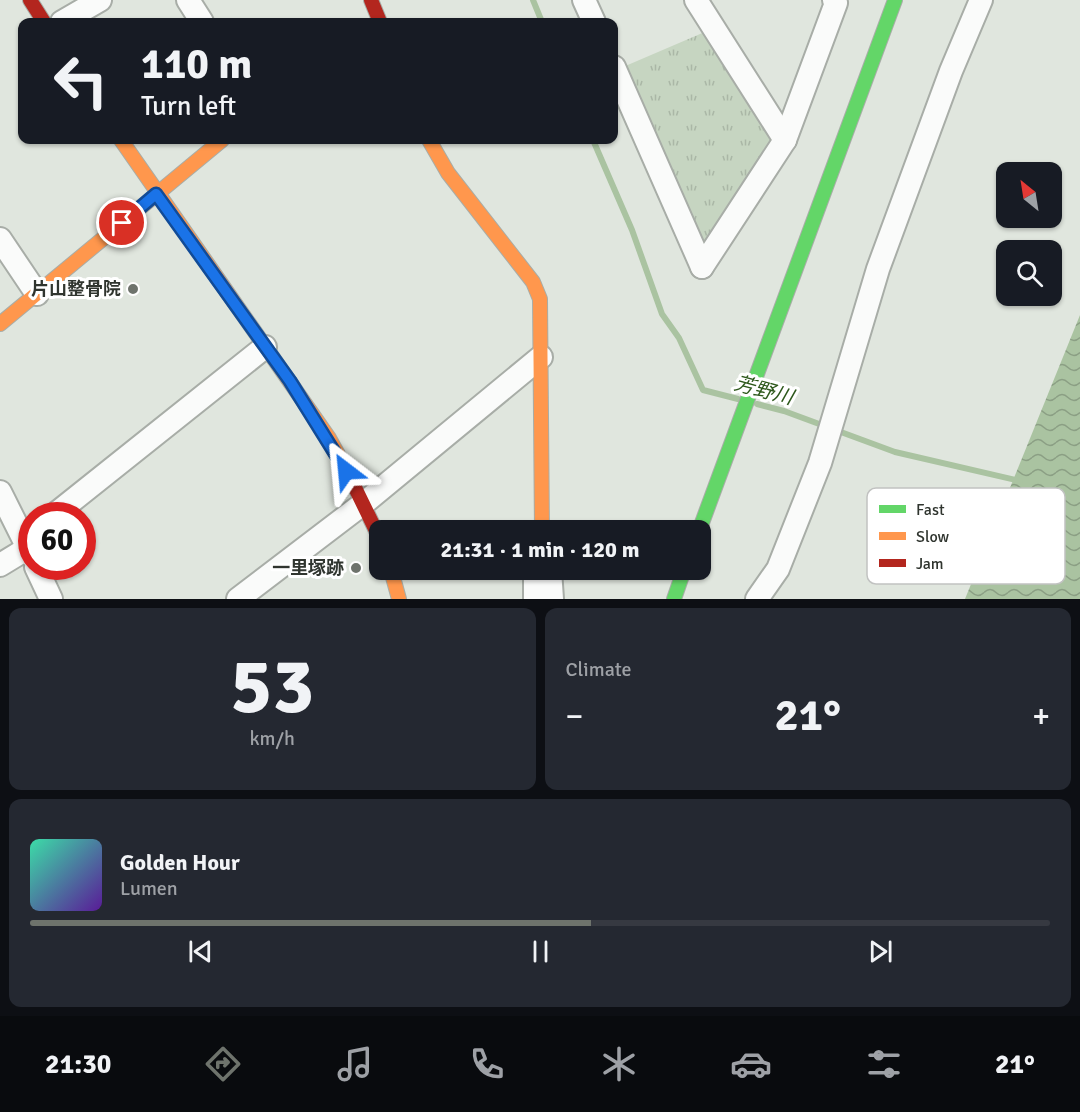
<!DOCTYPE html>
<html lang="en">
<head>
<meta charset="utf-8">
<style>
  body { margin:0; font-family:Signika,"Noto Sans JP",sans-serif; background:#242831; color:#f1f3f6; height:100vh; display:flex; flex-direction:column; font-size:22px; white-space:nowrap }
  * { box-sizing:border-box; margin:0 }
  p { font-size:20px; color:#9ea1a6 }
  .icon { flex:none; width:33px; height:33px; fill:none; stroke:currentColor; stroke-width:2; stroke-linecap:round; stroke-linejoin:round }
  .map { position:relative; height:599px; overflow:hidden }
  .panel { display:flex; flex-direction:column; gap:9px; padding:9px; background:#0d0f14; flex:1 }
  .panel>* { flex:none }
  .top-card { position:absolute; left:18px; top:18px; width:600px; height:126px; border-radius:12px; box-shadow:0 2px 4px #0004; background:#171b24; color:#f1f3f6; overflow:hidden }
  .needle { width:39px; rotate:330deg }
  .fabs { position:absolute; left:996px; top:162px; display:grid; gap:12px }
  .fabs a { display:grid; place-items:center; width:66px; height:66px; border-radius:12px; background:#171b24; box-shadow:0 2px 4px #0004; font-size:30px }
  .speed { position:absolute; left:18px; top:502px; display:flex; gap:12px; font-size:30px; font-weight:700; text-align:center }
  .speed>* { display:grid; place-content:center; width:78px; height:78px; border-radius:50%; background:#171b24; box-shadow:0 2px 4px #0004; line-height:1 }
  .speed .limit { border:9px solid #d22; background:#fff; color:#111 }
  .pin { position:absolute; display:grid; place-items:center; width:51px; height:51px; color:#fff; margin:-26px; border:3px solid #fff; border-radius:50%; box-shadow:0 2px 6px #0007 }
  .me { position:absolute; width:66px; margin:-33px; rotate:331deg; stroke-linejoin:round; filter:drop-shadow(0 0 4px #0008) }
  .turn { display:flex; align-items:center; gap:21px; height:126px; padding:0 24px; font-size:27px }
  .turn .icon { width:78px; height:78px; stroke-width:2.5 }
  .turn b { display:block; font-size:42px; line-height:51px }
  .big { font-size:45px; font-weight:700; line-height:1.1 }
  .panel .card { flex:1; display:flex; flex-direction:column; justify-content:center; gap:9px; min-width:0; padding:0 21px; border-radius:12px; background:#242831 }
  .panel .dial { align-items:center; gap:0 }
  .dial b { font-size:78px; line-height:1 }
  .song { display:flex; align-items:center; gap:18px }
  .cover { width:72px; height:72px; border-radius:9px; background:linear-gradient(135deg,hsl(160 70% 55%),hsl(270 70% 35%)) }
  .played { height:6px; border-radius:3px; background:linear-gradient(90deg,#6e736c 55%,#363941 55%) }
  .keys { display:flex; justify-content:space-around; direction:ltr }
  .heat { display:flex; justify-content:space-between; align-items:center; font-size:33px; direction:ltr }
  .panel .tiles { flex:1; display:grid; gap:9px; grid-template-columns:1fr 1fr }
  .card:last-child { grid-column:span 2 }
  .trip { position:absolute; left:369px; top:520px; width:342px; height:60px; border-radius:12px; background:#171b24; box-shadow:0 2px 4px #0004; font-weight:700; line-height:60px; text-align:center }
  .dock { display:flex; height:96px; justify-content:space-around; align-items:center; background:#090b0e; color:#9ea1a6 }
  .dock .icon { width:42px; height:42px }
  .dock .selected { color:#6e736c }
  .dock b { font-size:27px; color:#f1f3f6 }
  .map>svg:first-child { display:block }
  .park { fill:url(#park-tufts) }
  .water { fill:url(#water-waves) }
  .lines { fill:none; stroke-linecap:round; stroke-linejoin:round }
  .stream { stroke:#aac3a1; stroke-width:6 }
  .street-casing { stroke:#a8ada7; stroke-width:26 }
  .fast-casing { stroke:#a8ada7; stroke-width:16 }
  .slow-casing { stroke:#a8ada7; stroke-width:16 }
  .jam-casing { stroke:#a8ada7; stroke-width:16 }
  .street { stroke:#fafbfa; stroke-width:22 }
  .fast { stroke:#63d668; stroke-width:14 }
  .slow { stroke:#ff974d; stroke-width:14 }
  .jam { stroke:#b3261e; stroke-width:14 }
  .route-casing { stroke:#114b97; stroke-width:15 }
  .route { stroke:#1a73e8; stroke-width:10 }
  .poi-dot { fill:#6e736c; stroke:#fff; stroke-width:2 }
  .labels { text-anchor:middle; stroke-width:6; stroke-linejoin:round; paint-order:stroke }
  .poi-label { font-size:18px; font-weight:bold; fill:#30352f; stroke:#fff; text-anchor:end }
  .water-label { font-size:20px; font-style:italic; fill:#2d581b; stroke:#fff }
  .key { fill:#fff; stroke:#c1c2c1; stroke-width:1.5 }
  .key-label { font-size:16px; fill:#30352f }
</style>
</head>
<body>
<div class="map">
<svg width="1080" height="599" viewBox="0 0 1080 599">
  <defs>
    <pattern id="park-tufts" width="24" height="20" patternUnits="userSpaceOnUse" patternTransform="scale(1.5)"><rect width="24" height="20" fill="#c6d5c1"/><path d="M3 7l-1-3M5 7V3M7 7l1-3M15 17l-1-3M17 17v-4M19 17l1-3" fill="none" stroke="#aab7a6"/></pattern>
    <pattern id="water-waves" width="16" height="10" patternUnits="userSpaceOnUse" patternTransform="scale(1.5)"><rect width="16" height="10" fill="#aac3a1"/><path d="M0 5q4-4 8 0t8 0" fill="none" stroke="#8b9f84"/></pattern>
  </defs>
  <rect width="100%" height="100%" fill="#e0e6de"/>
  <polygon class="park" points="714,28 785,140 700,262 623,67"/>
  <polygon class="water" points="1080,315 1080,599 965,599"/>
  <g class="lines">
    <g class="stream">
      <polyline points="533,0 542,22"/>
      <polyline points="593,140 632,230 662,314 679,338 703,390 738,399"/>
      <polyline points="757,404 784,411 895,452 1020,481"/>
    </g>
    <g class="street-casing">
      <g id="street">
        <polyline points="188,0 202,22"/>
        <polyline points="584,0 594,22"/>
        <polyline points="696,0 785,140"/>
        <polyline points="62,22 100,0"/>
        <polyline points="614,67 702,267"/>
        <polyline points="0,239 37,294"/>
        <polyline points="702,267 785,140 836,3 834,0"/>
        <polyline points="0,492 32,556"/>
        <polyline points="53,516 265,347"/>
        <polyline points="0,565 28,548"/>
        <polyline points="36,567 51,599"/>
        <polyline points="550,570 552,599"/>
        <polyline points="238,599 364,503 541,357"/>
        <polyline points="535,599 535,570"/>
        <polyline points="757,599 778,569 820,463 878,269 951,71 981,0"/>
      </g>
    </g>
    <g class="fast-casing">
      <g id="fast">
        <polyline points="699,531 895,0"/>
        <polyline points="674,599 684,570"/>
      </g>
    </g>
    <g class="slow-casing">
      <g id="slow">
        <polyline points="121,140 329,438 346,469"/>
        <polyline points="429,140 448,173 533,282 540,299 542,531"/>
        <polyline points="0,324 222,140"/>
        <polyline points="391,570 399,599"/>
      </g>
    </g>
    <g class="jam-casing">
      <g id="jam">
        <polyline points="30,0 44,22"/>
        <polyline points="371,0 380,22"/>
        <polyline points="346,469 380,539"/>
      </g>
    </g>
    <use href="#street" class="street"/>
    <use href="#fast" class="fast"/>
    <use href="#slow" class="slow"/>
    <use href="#jam" class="jam"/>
  </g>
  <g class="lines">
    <g class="route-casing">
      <polyline id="route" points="122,223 156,194 290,381 346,471"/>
    </g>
    <use href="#route" class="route"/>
  </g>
  <g class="poi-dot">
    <circle cx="133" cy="289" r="6"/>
    <circle cx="356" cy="568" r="6"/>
  </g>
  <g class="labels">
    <g class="poi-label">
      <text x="121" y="295">片山整骨院</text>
      <text x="344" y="574">一里塚跡</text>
    </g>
    <g class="water-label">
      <text transform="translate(764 390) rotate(15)" y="7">芳野川</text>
    </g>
  </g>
  <rect x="867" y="488" width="198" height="96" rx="9" class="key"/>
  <rect x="879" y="505" width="27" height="8" fill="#63d668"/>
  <rect x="879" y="532" width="27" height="8" fill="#ff974d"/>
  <rect x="879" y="559" width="27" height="8" fill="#b3261e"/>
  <g class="key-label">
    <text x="916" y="515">Fast</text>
    <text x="916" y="542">Slow</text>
    <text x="916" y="569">Jam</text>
  </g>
</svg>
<div class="fabs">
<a><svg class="needle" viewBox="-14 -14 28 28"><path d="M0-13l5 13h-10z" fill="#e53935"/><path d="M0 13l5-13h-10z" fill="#9ea1a6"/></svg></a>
<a><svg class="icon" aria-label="search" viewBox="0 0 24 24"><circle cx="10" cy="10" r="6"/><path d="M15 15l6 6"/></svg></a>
</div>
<div class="speed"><div class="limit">60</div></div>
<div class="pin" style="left:122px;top:223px;background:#d93025"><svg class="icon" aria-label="arrive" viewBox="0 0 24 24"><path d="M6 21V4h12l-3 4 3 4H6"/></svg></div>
<svg class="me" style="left:346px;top:471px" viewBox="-20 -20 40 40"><path d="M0-17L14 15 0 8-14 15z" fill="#1a73e8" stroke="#fff" stroke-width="4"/></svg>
<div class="trip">21:31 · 1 min · 120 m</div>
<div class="top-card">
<div class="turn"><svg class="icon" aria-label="left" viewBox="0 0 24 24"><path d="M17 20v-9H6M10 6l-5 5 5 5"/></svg><div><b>110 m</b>Turn left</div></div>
</div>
</div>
<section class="panel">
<div class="tiles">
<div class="card dial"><b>53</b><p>km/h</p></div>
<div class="card"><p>Climate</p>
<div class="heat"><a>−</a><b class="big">21°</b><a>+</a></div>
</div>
<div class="card">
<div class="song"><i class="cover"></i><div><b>Golden Hour</b><p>Lumen</p></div></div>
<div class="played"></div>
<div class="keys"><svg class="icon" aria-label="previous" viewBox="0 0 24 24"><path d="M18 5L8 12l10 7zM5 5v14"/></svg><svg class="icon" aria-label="pause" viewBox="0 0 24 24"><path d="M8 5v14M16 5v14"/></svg><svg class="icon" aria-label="next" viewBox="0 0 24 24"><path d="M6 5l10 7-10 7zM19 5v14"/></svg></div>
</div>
</div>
</section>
<nav class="dock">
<b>21:30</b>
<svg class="icon selected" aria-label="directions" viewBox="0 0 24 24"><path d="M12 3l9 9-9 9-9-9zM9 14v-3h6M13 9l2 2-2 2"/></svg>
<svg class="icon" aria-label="music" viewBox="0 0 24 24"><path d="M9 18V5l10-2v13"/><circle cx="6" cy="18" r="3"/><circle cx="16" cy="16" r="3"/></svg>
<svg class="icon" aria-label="phone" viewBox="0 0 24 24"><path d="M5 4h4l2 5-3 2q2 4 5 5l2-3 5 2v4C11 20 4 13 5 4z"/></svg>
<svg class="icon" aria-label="climate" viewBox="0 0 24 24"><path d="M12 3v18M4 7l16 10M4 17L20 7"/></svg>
<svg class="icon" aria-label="car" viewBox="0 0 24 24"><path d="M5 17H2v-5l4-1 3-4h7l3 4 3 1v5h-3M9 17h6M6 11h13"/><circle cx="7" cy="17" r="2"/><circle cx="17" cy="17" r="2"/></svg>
<svg class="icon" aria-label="filters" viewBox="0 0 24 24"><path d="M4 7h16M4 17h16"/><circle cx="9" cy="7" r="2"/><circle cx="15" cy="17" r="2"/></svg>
<b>21°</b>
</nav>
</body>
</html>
